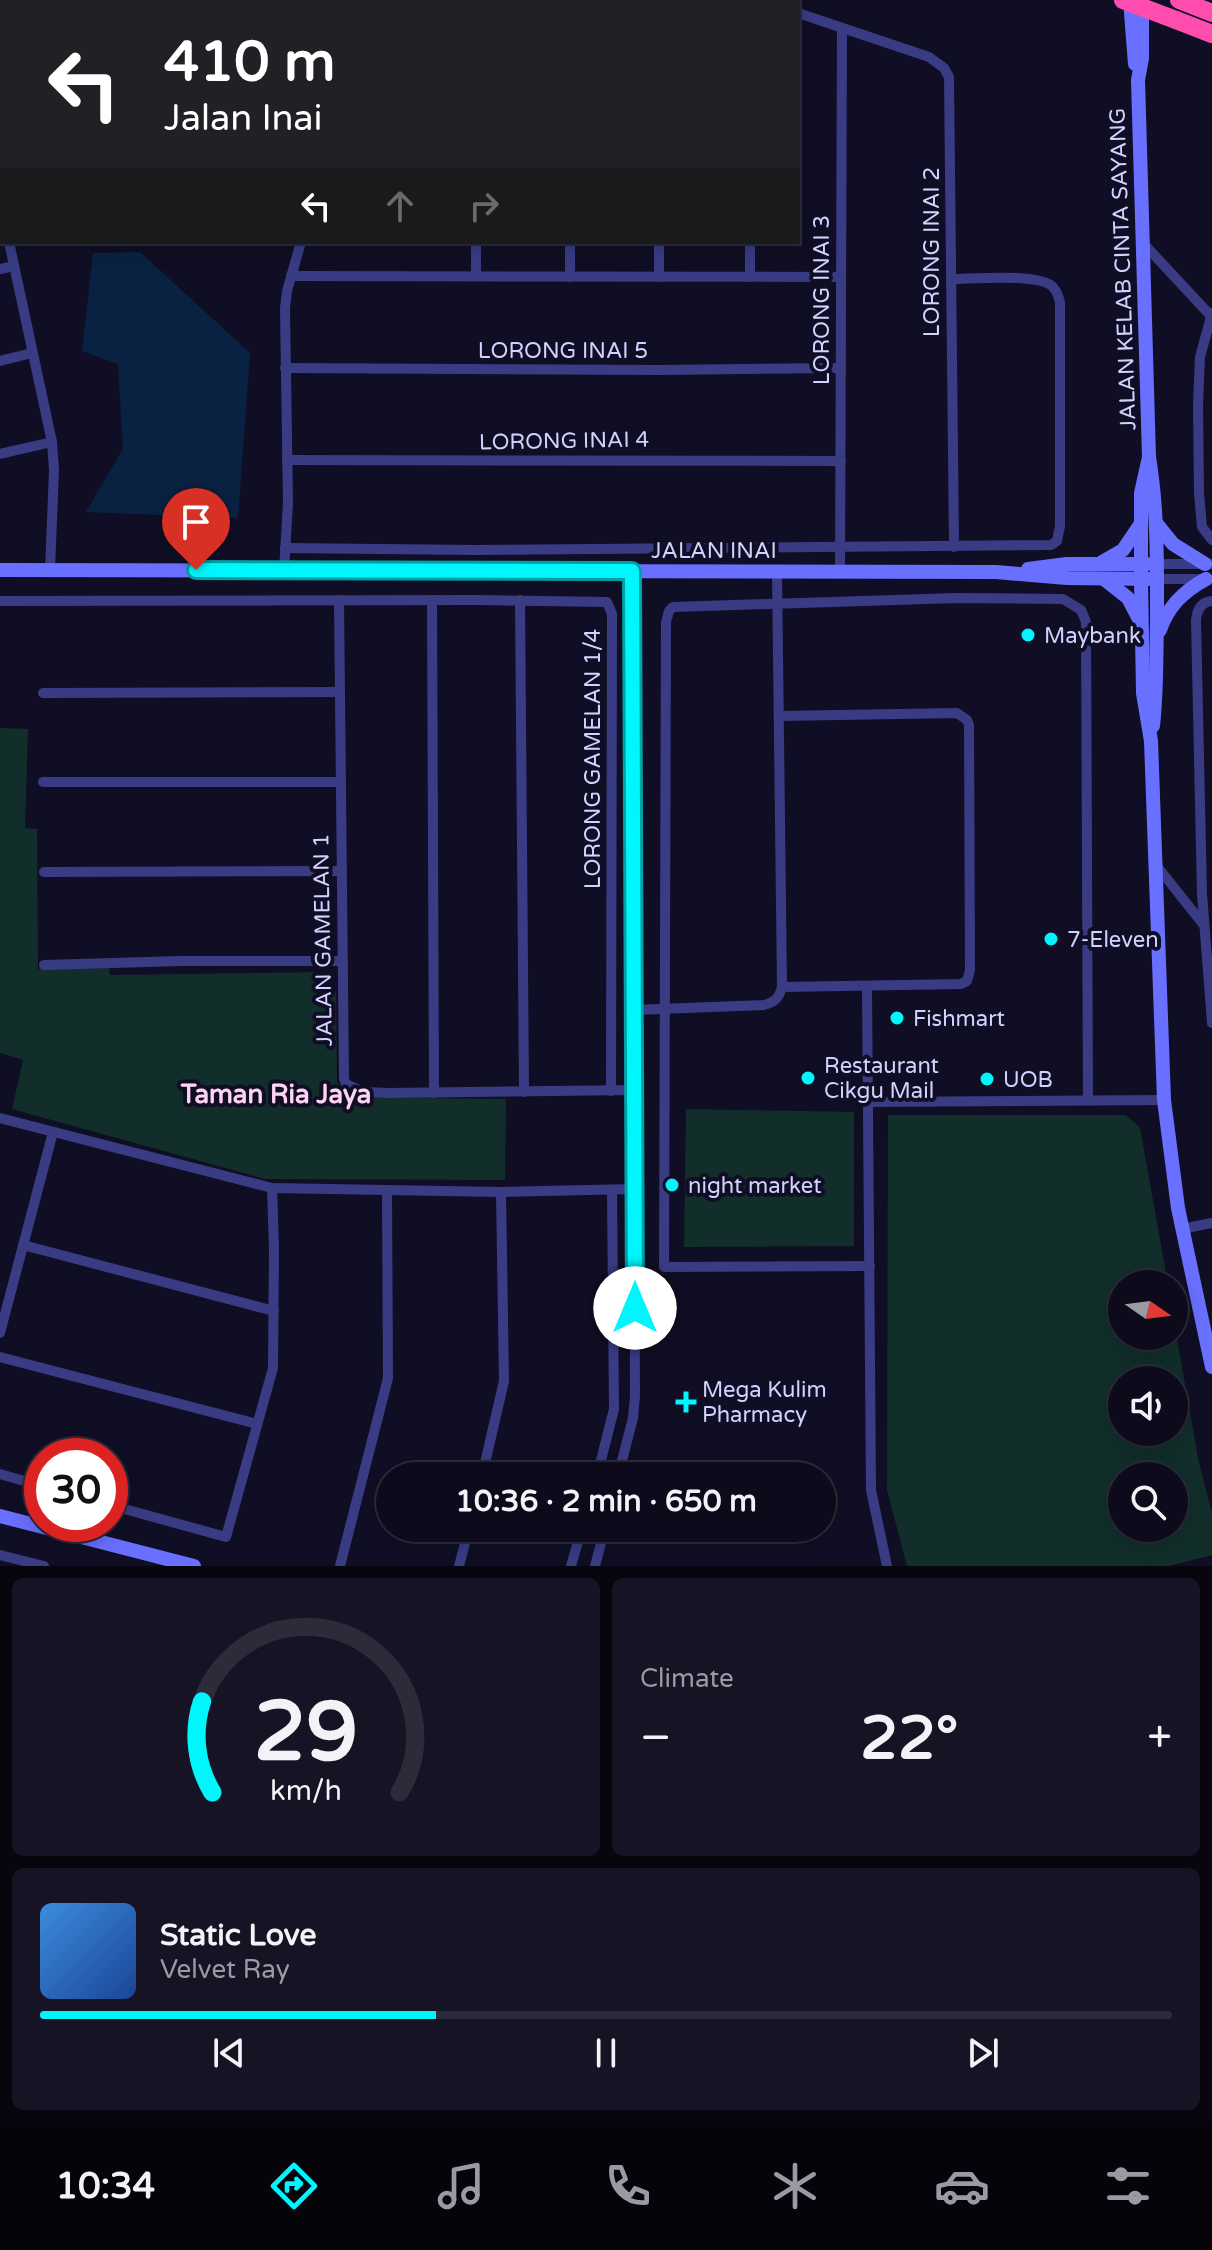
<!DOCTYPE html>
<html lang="en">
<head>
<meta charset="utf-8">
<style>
  body { margin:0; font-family:"Varela Round",sans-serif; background:#151324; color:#f1f3f6; height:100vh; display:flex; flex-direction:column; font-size:30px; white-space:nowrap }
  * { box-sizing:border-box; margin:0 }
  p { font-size:26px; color:#9a9aa3 }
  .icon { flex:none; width:44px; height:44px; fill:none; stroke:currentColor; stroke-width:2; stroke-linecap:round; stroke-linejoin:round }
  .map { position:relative; height:1566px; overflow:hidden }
  .panel { display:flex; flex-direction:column; gap:12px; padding:12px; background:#07060f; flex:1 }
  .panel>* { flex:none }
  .hud { position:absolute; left:0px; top:0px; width:800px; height:244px; box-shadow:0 4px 20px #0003,0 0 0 2px #2c2b3a; background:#202124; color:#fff; overflow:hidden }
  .needle { width:52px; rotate:104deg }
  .buttons { position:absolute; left:1108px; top:1270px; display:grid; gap:16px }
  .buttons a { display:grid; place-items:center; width:80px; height:80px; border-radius:50%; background:#0c0a1b; box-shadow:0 4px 20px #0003,0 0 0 2px #2c2b3a; font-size:40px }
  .speed { position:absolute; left:24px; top:1438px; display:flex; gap:16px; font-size:40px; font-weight:700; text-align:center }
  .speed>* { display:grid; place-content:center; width:104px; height:104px; border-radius:50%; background:#0c0a1b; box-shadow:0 4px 20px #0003,0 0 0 2px #2c2b3a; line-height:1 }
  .speed .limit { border:12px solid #d22; background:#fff; color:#111 }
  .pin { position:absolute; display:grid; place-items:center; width:68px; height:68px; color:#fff; margin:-82px -34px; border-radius:50% 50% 50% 0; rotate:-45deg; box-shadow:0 0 8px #0007 }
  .pin .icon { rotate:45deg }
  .me { position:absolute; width:88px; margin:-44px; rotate:0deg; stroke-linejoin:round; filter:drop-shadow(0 0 6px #0008) }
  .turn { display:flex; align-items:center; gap:28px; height:168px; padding:0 32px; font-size:36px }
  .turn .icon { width:104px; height:104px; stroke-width:2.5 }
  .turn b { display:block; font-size:56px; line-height:68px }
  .lanes { display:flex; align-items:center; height:76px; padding:0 32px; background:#0003; justify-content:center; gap:40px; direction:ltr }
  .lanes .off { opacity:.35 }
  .big { font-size:60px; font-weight:700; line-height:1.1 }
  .panel .tile { flex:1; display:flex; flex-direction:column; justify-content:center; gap:12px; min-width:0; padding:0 28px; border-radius:12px; background:#151324 }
  .panel .dial { align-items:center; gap:0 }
  .dial svg { height:208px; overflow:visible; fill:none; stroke:#2c2b3a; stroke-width:7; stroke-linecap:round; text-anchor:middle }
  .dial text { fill:#f1f3f6; stroke:none }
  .song { display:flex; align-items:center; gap:24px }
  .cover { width:96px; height:96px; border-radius:12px; background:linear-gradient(135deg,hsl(210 70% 55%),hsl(220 70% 35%)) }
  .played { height:8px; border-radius:4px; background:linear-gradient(90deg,#00f6fd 35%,#2c2b3a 35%) }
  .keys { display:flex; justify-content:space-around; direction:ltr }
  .heat { display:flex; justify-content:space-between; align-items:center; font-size:44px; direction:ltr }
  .panel .tiles { flex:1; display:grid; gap:12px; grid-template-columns:1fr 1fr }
  .tile:last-child { grid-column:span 2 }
  .trip { position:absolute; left:376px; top:1462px; width:460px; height:80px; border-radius:40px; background:#0c0a1b; box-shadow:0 4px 20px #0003,0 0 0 2px #2c2b3a; font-weight:700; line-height:80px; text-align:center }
  .dock { display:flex; height:128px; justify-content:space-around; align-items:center; background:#05040b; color:#9a9aa3 }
  .dock .icon { width:56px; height:56px }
  .dock .on { color:#00f6fd }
  .dock b { font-size:36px; color:#f1f3f6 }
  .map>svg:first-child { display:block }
  .green { fill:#112e2b; fill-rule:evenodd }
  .water { fill:#0a2242 }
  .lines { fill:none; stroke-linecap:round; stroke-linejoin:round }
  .street { stroke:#393c83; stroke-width:10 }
  .secondary { stroke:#6970ff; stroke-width:14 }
  .highway { stroke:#ff4daf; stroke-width:18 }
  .highway-bridge { stroke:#ff4daf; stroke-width:18 }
  .route-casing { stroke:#00a0a4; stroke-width:20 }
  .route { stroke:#00f6fd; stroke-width:14 }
  .poi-dot { fill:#00f6fd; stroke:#100e24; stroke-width:3 }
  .labels { text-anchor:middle; stroke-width:8; stroke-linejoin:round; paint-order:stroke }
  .street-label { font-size:22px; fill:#d3d2ff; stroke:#100e24 }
  .poi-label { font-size:22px; fill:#d3d2ff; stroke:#100e24; text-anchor:start }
  .quarter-label { font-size:26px; font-weight:bold; fill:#ffd4f2; stroke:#100e24 }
</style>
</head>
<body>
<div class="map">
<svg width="1212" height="1566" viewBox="0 0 1212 1566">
  <rect width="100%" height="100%" fill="#100e24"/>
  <g class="green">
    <polygon points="0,728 28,729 25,828 37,829 38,969 109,968 110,975 319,972 320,992 336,991 337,1082 350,1097 506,1099 505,1180 265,1179 12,1109 23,1060 0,1053"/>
    <polygon points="686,1109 854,1112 854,1246 684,1247"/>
    <path d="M888 1115H1126L1140 1128 1168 1284H1122V1336H1174V1321L1198 1458 1212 1513V1555L1169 1566H907L887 1490ZM1122 1380H1174V1432H1122ZM1122 1476H1174V1528H1122Z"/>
  </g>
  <polygon class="water" points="140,252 250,353 238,518 86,512 123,449 118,364 82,351 93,253"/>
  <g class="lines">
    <g class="street">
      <polyline points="569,0 569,2"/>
      <polyline points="659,0 659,2"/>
      <polyline points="748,0 748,2"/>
      <polyline points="757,0 763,2"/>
      <polyline points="479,2 479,0"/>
      <polyline points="798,13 929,57 944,68 949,77 954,547"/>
      <polyline points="0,203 2,212"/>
      <polyline points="9,242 52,442 54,470 50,570"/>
      <polyline points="570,242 570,277"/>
      <polyline points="659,242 659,277"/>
      <polyline points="750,242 750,277"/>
      <polyline points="1143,243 1211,316"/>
      <polyline points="0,269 14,266"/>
      <polyline points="291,276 841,277"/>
      <polyline points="476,276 476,242"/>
      <polyline points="1212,313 1200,357 1198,404 1199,493 1202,527 1212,540"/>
      <polyline points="0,361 32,353"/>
      <polyline points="285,368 660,370 841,368"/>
      <polyline points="0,454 52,442"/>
      <polyline points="287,460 841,461"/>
      <path d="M285 548 475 550 1051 545 1057 541 1060 526V303C1059 297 1057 291 1052 286 1037 273 972 279 951 279"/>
      <polyline points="1157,564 1212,564"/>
      <polyline points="284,571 288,503 285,308 287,291 301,242"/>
      <polyline points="840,572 842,28"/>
      <polyline points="1157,579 1206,579"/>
      <polyline points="339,600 344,1079 346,1084 364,1092 388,1093 635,1090"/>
      <polyline points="432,600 434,1093"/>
      <polyline points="520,600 524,1092"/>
      <polyline points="0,601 477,600 607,602 612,614 611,1091"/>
      <path d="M1212 601C1201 602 1197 610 1196 620L1202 894 1212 1023"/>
      <polyline points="43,693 340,692"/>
      <polyline points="779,716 957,713 967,720 969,725 970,970 967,981 961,984 782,987"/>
      <polyline points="43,782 341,782"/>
      <polyline points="1156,865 1203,924"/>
      <polyline points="44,872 342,871"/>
      <polyline points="44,965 181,961 343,961"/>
      <polyline points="867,986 871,1490 887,1566"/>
      <path d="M634 1010 764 1005C775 1002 779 998 782 987L777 572"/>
      <polyline points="869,1102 1164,1100"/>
      <polyline points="0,1118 272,1188 501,1192 635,1189"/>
      <polyline points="1182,1229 1212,1223"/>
      <polyline points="23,1245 274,1311"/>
      <polyline points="870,1266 664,1267 666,622 669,611 673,607 956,598 1063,599 1081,610 1086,622 1088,1100"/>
      <polyline points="0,1333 53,1132"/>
      <polyline points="0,1357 257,1424"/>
      <polyline points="0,1474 42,1486"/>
      <polyline points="482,1476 504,1381 501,1192"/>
      <polyline points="597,1476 614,1409 612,1190"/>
      <polyline points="618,1476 633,1418 635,1396 632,571"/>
      <polyline points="110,1505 226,1537 273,1368 274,1250 272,1188"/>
      <polyline points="0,1555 44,1566"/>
      <polyline points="340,1566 388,1378 387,1190"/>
      <polyline points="459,1566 469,1528"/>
      <polyline points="571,1566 582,1528"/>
      <polyline points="595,1566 605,1528"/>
    </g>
    <g class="secondary">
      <polyline points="1130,0 1135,64"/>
      <path d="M1142 0V58L1138 80 1149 457C1158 512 1157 566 1157 622 1156 657 1157 691 1153 726"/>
      <polyline points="1149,457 1141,493 1141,579 1143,693 1151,741 1164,1100 1178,1208 1212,1367"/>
      <polyline points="1156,523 1173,544 1205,564"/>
      <polyline points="1102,562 1123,550 1140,525"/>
      <polyline points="1028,569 1067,564 1147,564"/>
      <polyline points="0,570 996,572 1067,578 1157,579"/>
      <polyline points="1104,579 1128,598 1139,619"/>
      <path d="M1160 630C1168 606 1184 591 1206 579"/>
      <polyline points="0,1516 194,1566"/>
    </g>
    <g class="highway">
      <polyline points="1179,0 1212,13"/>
      <polyline points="1176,20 1212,34"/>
    </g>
    <polyline class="highway-bridge" points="1123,0 1176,20"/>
  </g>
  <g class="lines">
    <g class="route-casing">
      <polyline id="route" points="196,570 632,571 635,1308"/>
    </g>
    <use href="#route" class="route"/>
  </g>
  <g class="poi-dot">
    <circle cx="1028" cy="635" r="8"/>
    <circle cx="1051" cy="939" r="8"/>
    <circle cx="897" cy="1018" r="8"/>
    <circle cx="808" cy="1078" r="8"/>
    <circle cx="987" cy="1079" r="8"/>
    <circle cx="672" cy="1185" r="8"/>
    <path d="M682 1390h8v8h8v8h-8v8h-8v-8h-8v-8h8z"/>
  </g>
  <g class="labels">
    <g class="street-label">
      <text transform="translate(931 252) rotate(-90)" y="8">LORONG INAI 2</text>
      <text transform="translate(1122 269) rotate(-92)" y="8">JALAN KELAB CINTA SAYANG</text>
      <text transform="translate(821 300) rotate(-90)" y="8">LORONG INAI 3</text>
      <text x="563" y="358">LORONG INAI 5</text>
      <text transform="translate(564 440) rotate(-1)" y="8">LORONG INAI 4</text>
      <text x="714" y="558">JALAN INAI</text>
      <text transform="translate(592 759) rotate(-90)" y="8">LORONG GAMELAN 1/4</text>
      <text transform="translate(322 940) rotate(-91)" y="8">JALAN GAMELAN 1</text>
    </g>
    <g class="poi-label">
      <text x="1044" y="643">Maybank</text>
      <text x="1067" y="947">7-Eleven</text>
      <text x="913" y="1026">Fishmart</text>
      <text x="824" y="1073">Restaurant<tspan x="824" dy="25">Cikgu Mail</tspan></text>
      <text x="1003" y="1087">UOB</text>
      <text x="688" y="1193">night market</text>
      <text x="702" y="1397">Mega Kulim<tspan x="702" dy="25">Pharmacy</tspan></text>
    </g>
    <g class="quarter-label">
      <text x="276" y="1103">Taman Ria Jaya</text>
    </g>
  </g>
</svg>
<div class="buttons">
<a><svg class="needle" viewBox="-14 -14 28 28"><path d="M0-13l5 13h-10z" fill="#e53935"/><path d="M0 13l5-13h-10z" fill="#9a9aa3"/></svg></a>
<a><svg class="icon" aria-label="sound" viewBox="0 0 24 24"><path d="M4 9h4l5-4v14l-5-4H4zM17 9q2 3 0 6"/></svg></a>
<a><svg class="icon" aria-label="search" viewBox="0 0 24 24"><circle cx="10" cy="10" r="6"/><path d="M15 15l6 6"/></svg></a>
</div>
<div class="speed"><div class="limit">30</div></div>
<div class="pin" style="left:196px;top:570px;background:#d93025"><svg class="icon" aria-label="arrive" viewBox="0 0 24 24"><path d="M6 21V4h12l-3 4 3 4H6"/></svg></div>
<svg class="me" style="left:635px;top:1308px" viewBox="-20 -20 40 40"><circle r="19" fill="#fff"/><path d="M0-13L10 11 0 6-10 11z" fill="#00f6fd"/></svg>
<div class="trip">10:36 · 2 min · 650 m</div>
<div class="hud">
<div class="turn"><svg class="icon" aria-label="left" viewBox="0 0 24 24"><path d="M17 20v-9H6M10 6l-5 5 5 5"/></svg><div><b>410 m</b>Jalan Inai</div></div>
<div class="lanes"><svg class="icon" aria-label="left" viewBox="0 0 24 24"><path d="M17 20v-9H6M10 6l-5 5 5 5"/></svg><svg class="icon off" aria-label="ahead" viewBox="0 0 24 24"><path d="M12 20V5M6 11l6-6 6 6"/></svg><svg class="icon off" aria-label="right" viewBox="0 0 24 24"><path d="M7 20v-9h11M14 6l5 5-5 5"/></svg></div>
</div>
</div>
<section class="panel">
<div class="tiles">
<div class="tile dial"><svg viewBox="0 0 100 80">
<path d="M14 69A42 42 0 1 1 86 69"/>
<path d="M14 69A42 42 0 0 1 10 34" stroke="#00f6fd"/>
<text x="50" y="56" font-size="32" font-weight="700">29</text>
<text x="50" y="72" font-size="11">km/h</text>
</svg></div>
<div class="tile"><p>Climate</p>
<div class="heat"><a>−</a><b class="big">22°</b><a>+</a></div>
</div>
<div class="tile">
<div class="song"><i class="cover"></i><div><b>Static Love</b><p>Velvet Ray</p></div></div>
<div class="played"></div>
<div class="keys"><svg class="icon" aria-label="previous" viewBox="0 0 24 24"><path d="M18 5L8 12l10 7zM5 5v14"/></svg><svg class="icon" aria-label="pause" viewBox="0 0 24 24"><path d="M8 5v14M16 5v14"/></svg><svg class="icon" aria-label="next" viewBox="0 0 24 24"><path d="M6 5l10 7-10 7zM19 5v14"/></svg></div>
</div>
</div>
</section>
<nav class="dock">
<b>10:34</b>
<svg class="icon on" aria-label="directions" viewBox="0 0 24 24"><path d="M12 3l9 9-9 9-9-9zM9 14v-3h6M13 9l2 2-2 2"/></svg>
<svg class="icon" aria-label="music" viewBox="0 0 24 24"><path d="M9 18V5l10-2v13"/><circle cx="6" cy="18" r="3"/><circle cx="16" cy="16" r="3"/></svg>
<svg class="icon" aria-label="phone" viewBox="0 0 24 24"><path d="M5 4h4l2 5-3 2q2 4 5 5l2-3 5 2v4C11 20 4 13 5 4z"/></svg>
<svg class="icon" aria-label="climate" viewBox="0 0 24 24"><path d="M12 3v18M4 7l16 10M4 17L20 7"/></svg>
<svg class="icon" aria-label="car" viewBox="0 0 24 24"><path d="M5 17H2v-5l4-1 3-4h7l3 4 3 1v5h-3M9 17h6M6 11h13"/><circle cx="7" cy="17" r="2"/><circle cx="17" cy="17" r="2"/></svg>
<svg class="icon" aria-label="filters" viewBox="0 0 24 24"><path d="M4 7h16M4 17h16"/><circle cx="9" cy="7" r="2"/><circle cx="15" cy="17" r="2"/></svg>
</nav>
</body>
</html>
